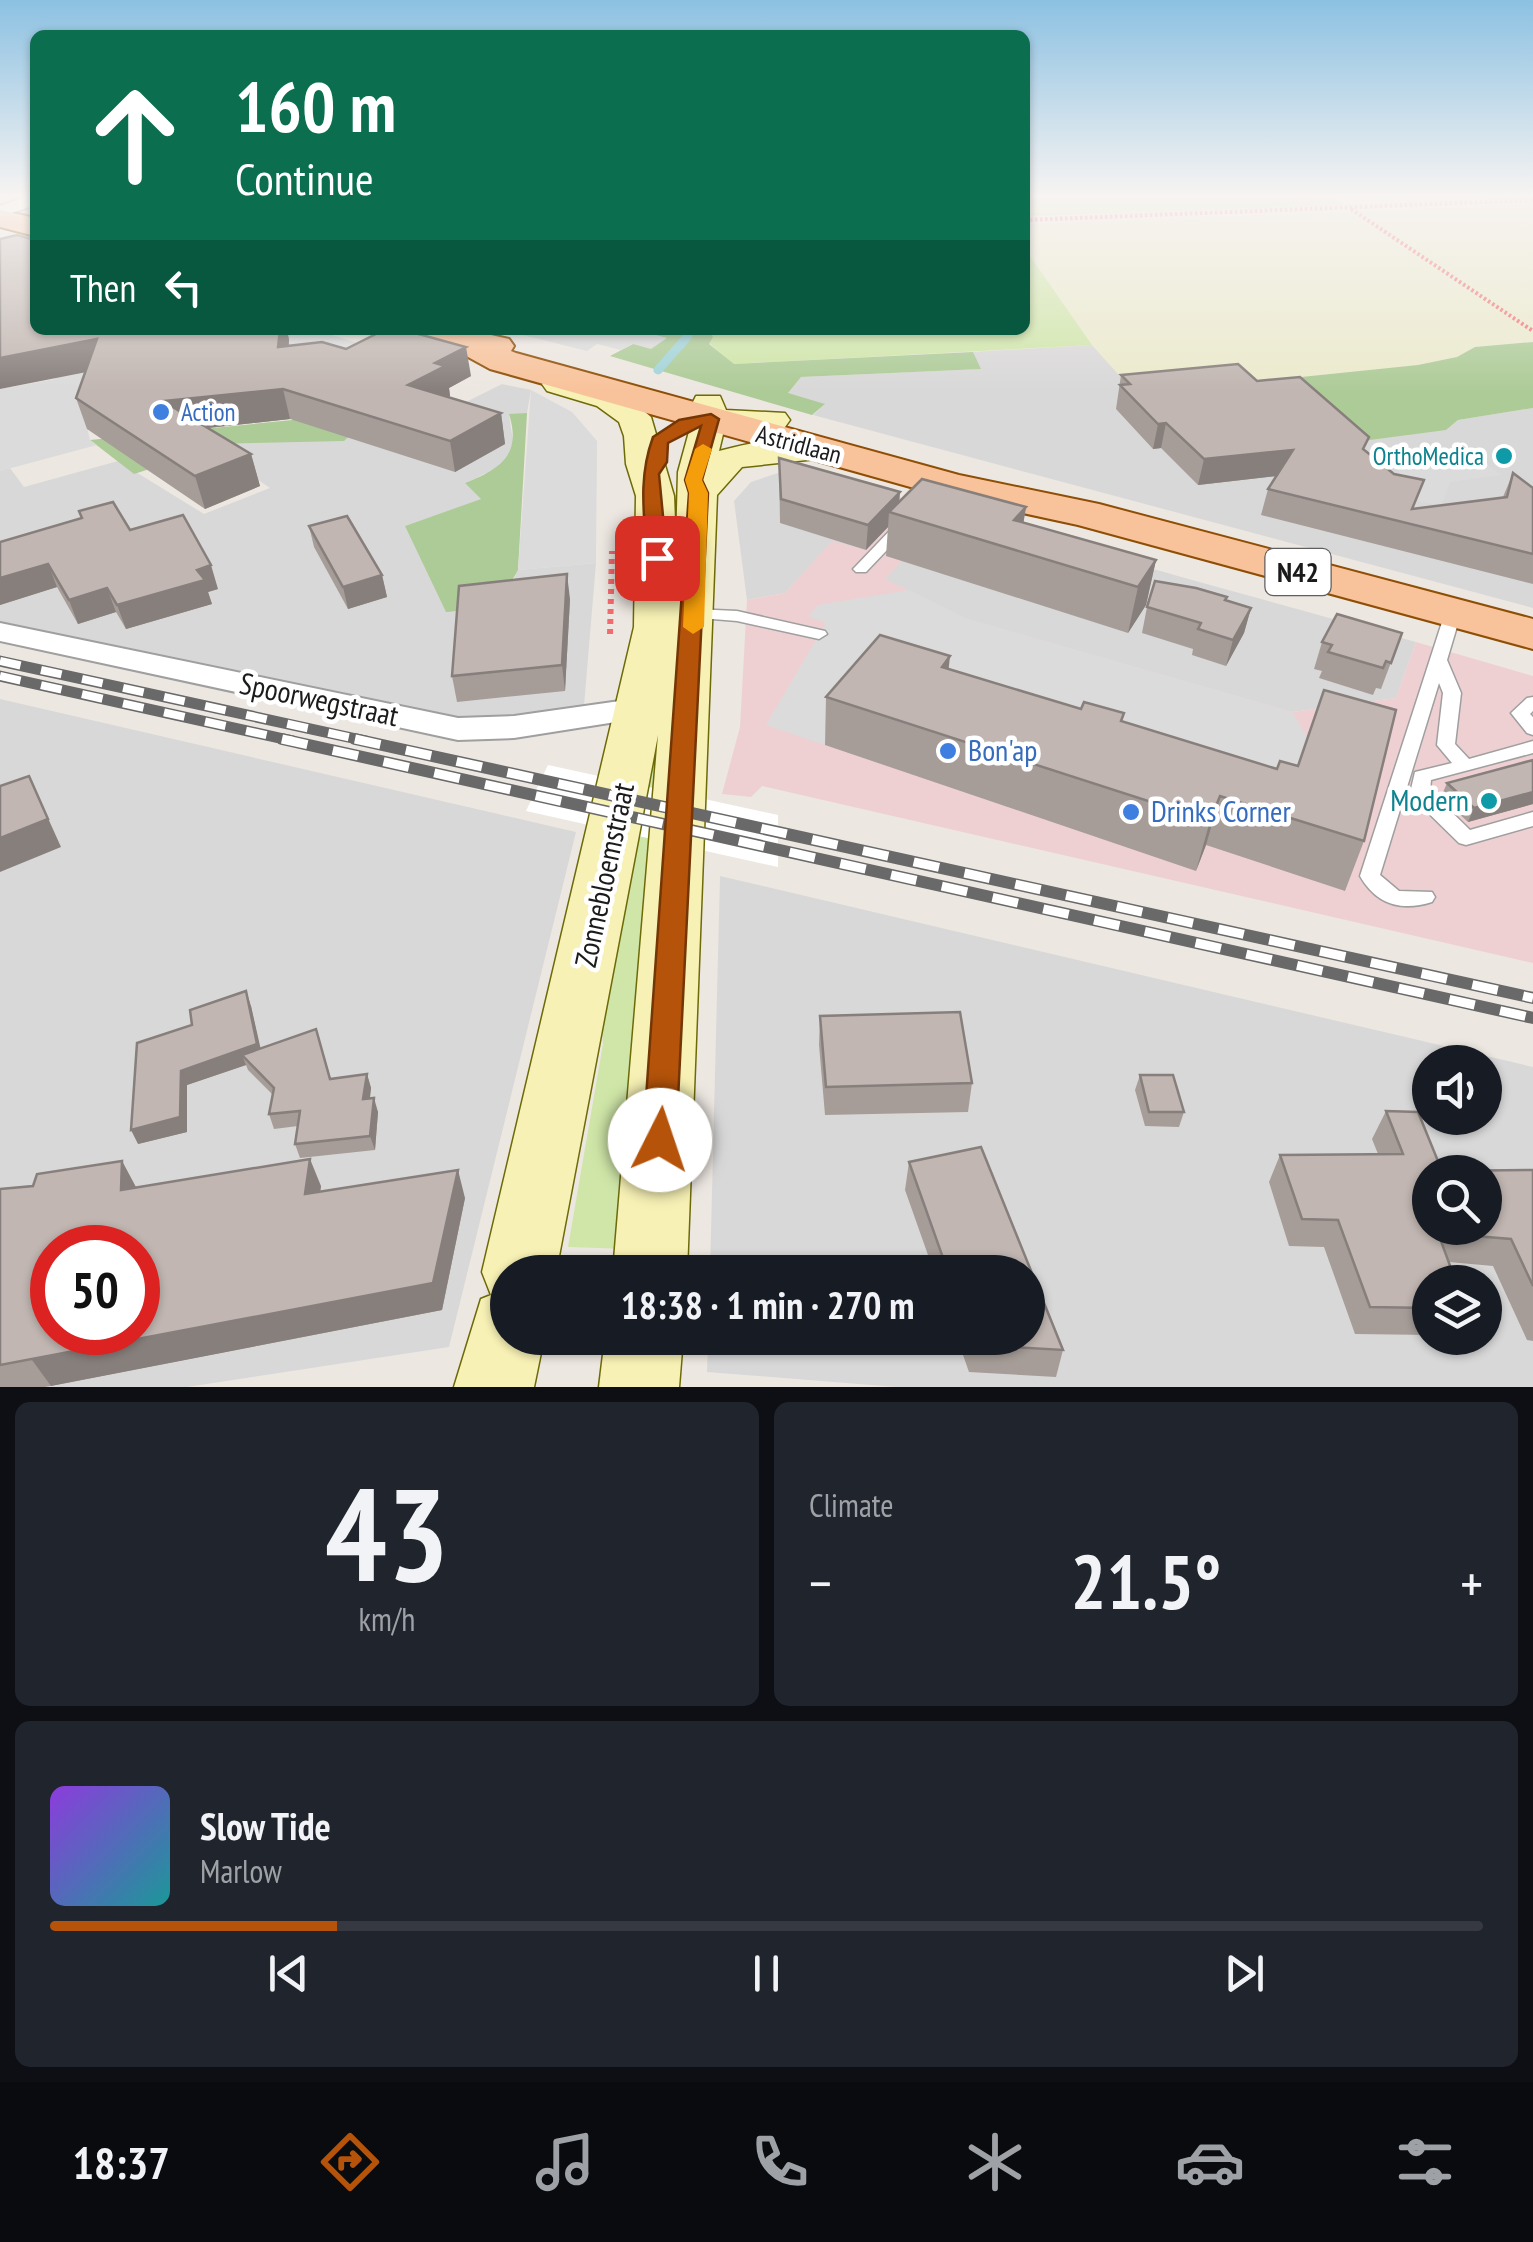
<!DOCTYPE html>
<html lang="en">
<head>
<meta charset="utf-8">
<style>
  body { margin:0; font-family:"PT Sans Narrow",sans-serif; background:#20242c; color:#f1f3f6; height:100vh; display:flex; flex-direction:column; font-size:38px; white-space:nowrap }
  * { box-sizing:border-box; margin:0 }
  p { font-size:32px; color:#9ea1a6 }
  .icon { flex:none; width:55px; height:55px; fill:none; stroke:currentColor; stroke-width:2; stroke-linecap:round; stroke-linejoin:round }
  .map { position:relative; height:1387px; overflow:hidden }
  .drawer { display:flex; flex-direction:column; gap:15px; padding:15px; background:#0d0f14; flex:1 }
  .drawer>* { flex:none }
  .banner { position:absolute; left:30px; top:30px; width:1000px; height:305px; border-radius:15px; box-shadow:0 2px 8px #0004; background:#0b6e4f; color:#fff; overflow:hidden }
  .buttons { position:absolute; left:1412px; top:1045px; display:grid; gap:20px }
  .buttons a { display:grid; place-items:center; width:90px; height:90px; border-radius:50%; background:#171b24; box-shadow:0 2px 8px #0004; font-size:50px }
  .speed { position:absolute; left:30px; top:1225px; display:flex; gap:20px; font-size:50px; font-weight:700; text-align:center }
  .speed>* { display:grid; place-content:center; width:130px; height:130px; border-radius:50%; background:#171b24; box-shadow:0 2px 8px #0004; line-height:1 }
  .speed .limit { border:15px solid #d22; background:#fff; color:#111 }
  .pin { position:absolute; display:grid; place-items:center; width:85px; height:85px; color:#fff; margin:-42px; border-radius:20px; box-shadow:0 5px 15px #0006 }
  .me { position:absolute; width:110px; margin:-55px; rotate:4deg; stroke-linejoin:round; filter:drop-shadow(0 0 8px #0008) }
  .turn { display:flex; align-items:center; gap:35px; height:210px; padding:0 40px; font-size:45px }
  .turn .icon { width:130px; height:130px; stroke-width:2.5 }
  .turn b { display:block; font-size:70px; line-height:85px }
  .then { display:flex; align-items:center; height:95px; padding:0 40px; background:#0003; gap:20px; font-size:38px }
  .big { font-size:75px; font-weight:800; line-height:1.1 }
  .drawer .card { flex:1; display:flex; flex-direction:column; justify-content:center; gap:15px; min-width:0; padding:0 35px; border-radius:15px; background:#20242c }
  .drawer .dial { align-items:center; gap:0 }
  .dial b { font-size:130px; line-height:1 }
  .song { display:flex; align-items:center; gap:30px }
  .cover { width:120px; height:120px; border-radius:15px; background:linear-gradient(135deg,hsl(270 70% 55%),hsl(180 70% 35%)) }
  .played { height:10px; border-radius:5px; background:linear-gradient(90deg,#b45309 20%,#363941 20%) }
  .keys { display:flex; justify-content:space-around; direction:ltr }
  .heat { display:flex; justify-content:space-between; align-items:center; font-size:55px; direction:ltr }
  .drawer .tiles { flex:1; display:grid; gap:15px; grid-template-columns:1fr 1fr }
  .card:last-child { grid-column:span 2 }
  .trip { position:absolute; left:490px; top:1255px; width:555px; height:100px; border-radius:50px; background:#171b24; box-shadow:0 2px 8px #0004; font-weight:800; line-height:100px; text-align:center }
  .dock { display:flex; height:160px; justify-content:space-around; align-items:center; background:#090b0e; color:#9ea1a6 }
  .dock .icon { width:70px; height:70px }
  .dock .active { color:#b45309 }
  .dock b { font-size:45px; color:#f1f3f6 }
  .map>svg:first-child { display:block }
  .residential { fill:#d9d8d8; fill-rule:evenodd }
  .commercial { fill:#eed0d3 }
  .farmland { fill:#ebeacc }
  .grass { fill:#cfe6a8 }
  .forest { fill:#adcb97 }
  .parking { fill:#dbdbdb }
  .pier { fill:#fff }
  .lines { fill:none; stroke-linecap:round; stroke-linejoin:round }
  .stream-far1 { stroke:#a2d4d9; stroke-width:6 }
  .stream { stroke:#a2d4d9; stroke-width:9 }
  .service-casing { stroke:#9f9f9f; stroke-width:3 }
  .minor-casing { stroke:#9f9f9f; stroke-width:4 }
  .secondary-casing { stroke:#6d6a08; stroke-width:3 }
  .primary-casing { stroke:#8e4e05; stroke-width:4 }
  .path-far1 { stroke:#f46a6e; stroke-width:4; stroke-dasharray:2.5 2.5; stroke-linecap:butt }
  .path { stroke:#f46a6e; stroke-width:6; stroke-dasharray:5 5; stroke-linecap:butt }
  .service { fill:#fff; fill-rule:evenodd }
  .minor { fill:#fff; fill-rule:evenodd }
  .secondary { fill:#f7f1b5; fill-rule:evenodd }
  .primary { fill:#f8c39b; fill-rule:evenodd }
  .rail-far1-casing { stroke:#696969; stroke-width:11 }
  .rail-casing { stroke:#696969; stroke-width:12 }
  .rail-far1 { stroke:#fff; stroke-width:8; stroke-dasharray:21; stroke-linecap:butt }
  .rail { stroke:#fff; stroke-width:9; stroke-dasharray:26; stroke-linecap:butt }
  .wall { fill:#a69d98 }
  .shaded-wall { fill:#877f7c }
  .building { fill:#c1b6b1; stroke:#877f7c; stroke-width:2.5; fill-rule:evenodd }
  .route { fill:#b45309; stroke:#753606; stroke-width:2.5 }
  .slow { fill:#f59e0b }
  .shop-dot { fill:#3f7fe0; stroke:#fff; stroke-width:4 }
  .culture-dot { fill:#0f9aa8; stroke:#fff; stroke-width:4 }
  .labels { text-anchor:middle; stroke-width:9; stroke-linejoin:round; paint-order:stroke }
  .far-shop-label { font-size:25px; fill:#366cbe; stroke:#fff; text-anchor:start }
  .far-street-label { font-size:25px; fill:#1b1b1b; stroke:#fff }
  .far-culture-label { font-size:25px; fill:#0d838f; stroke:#fff; text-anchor:end }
  .shield { fill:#fff; stroke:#5f5f5f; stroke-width:2.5 }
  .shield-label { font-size:28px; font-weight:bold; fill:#1b1b1b }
  .street-label { font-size:30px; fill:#1b1b1b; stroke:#fff }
  .shop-label { font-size:30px; fill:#366cbe; stroke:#fff; text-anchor:start }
  .culture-label { font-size:30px; fill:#0d838f; stroke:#fff; text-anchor:end }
</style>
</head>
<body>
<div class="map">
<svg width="1533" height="1387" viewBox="0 0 1533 1387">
  <rect width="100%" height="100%" fill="#ede7e1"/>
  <g class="residential">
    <polygon points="1092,345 1139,397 1446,430 1458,420 1533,408 1533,608 813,415 824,405 787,394 801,377 980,369 973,352"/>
    <polygon points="502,384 531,390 527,413 509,415 514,447 506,463 466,483 482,499 405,526 512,583 518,570 596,563 584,706 462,721 0,624 0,471 10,468 24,487 118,461 204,514 270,488 205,444 374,412 468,401"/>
    <polygon points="784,471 890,514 859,549 832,542 785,593 747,600 734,501 751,482"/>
    <polygon points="949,511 1185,578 1416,642 1396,698 1292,712 967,619 884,579"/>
    <path d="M0 699 576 832 449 1347 187 1387H0ZM52 1248H138V1332H52Z"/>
    <path d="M720 876 1533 1067V1387H896L707 1372 708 1338H1028V1272H710ZM1430 1062H1485V1118H1430ZM1430 1172H1485V1228H1430ZM1430 1282H1485V1338H1430Z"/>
  </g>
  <polygon class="commercial" points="878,492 949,511 885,579 967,619 1292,712 1396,698 1416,642 1533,676 1533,963 762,786 751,797 722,794 740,727 747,600 785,593 832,541 859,548 889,515"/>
  <g class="farmland">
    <polygon points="1330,197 1533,197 1533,198 1343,205"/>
    <polygon points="1533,204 1533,342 1475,347 1457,357 1418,365 1139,397 1092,345 1025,249 1025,225"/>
  </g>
  <g class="grass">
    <polygon points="1025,197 1330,197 1343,205 1025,216"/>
    <polygon points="1025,249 1092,345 733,364 709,343 713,337 710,330 1025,330"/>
    <polygon points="665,693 629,1249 568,1247 603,1044 598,986"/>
  </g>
  <g class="forest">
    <polygon points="657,330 710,330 713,337 709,344 734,364 973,352 981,369 801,377 788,393 825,404 812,415 610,356 633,344 666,338 651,334"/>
    <polygon points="1533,342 1533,408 1458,420 1446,430 1347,443 1272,380 1418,365 1457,357 1475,347"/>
    <polygon points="374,412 344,441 208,444 212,449 134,474 90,440"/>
    <path d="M527 413 518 570C507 594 471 612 446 612L405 526 481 499 465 483C500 469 522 455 509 414Z"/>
  </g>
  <g class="parking">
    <polygon points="263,330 316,330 396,355 87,427 90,440 97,445 0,471 0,389 55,379 57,372"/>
    <polygon points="503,330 657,330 652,334 667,338 651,349 633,344 621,350 597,344 587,351"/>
    <polygon points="531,390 572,412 597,441 596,563 518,570"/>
    <polygon points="1468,451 1502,475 1450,482 1441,506 1388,494 1404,459"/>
    <polygon points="909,590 967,619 1292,712 1308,738 1282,815 825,745 766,725 826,623 808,616 818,605"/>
  </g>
  <polygon class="pier" points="548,765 778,815 778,867 526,811"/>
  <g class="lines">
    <polyline class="stream-far1" points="686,339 693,330"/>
    <polyline class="stream" points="658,370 688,336"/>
    <g class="service-casing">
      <g id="service">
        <polygon points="902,522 907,523 907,529 866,572 856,572 853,569 856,566 897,523"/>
        <path d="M1453 608 1461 613 1447 660 1461 693 1455 744 1469 759 1533 741V753L1431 780 1430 791 1470 830 1533 812V826L1466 845 1459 843 1413 798 1410 793 1415 772 1452 763 1437 745 1443 693 1439 683 1380 875 1399 891 1432 892 1435 897 1432 902C1401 912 1376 904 1360 876L1445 613Z"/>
        <polygon points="694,609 737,611 825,631 827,634 819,639 737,621 688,617 686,614"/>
        <polygon points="1533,697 1533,711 1530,714 1533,717 1533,735 1527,733 1511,713 1527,698"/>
      </g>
    </g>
    <g class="minor-casing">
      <g id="minor">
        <polygon points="25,197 35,197 35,205 0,217 0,206"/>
        <polygon points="0,623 458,718 514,716 641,698 653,701 657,708 653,715 641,718 514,738 458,740 0,641"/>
      </g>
    </g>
    <g class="secondary-casing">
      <g id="secondary">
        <path d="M559 374 621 392 651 417 674 496 676 546 678 472 690 428 684 420 696 396H720L726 410 785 413 790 420 785 427 724 430 719 451C753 442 791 434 826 442L831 450 826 458 742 467 717 495 687 1272H613L658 735 556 1272H508V1338H544L534 1387H454L481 1299 491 1295 482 1272 634 627 636 496 626 464 624 436 619 422 597 406 547 391 542 384 547 377Z"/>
        <polygon points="605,1338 683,1338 679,1387 599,1387"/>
      </g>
    </g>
    <g class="primary-casing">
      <g id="primary">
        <polygon points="0,210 35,218 35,236 0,227"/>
        <polygon points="402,330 469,330 509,339 514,346 511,351 516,353 959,475 1099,504 1533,619 1533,649 1078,525 939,495 490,369 448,346 407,337"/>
      </g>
    </g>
    <g class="path-far1">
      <polyline points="1351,209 1533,331"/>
      <polyline points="1025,220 1533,200"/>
    </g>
    <polyline class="path" points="610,634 612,551"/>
    <use href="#service" class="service"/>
    <use href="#minor" class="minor"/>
    <use href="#secondary" class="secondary"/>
    <use href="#primary" class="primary"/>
    <g class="rail-far1-casing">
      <g id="rail-far1">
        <polyline points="0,661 366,741"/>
        <polyline points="0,676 293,741"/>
      </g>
    </g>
    <g class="rail-casing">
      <g id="rail">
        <polyline points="282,739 1533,1018"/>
        <polyline points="355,739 1533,998"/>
      </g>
    </g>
    <use href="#rail-far1" class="rail-far1"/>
    <use href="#rail" class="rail"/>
  </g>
  <g class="wall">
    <polygon points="35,330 287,330 289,340 289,346 346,349 471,376 449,388 450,396 448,397 501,413 505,444 455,472 290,419 207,428 251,454 260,486 205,509 87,429 76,398 85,372"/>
    <polygon points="1121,375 1257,381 1365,450 1414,509 1503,497 1513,473 1533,488 1533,584 1261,515 1268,489 1276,476 1198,485 1161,448 1153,449 1116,409"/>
    <polygon points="779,458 900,492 899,502 1026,507 1023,522 1156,560 1146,605 1128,633 886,556 888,527 866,550 780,523"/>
    <polygon points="309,526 382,575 387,597 348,609 314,547"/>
    <polygon points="130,530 218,589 208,592 212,604 126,629 116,612 78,624 57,587 0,605 0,542"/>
    <polygon points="570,599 565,691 457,702 452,676"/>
    <polygon points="1226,601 1251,608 1244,633 1226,666 1192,655 1193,649 1142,633 1147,607"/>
    <polygon points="1402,633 1381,689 1376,688 1373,695 1319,678 1322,671 1314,669 1322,642"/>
    <polygon points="949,669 1122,722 1364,841 1345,891 1206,845 1196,871 825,745 826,697"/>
    <polygon points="1533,760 1533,804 1468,822 1441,797 1447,783"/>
    <polygon points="251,1006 260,1049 316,1029 331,1079 367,1074 371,1088 370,1098 378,1112 375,1150 300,1158 295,1144 298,1126 274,1129 269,1114 273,1095 248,1070 246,1065 187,1085 187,1132 138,1144"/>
    <polygon points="820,1016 972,1083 968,1112 825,1115 819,1045"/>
    <polygon points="1140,1075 1184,1112 1179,1127 1145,1126 1135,1090"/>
    <polygon points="1386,1111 1442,1171 1533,1170 1533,1341 1527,1340 1493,1266 1449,1262 1430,1282 1430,1335 1355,1334 1324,1247 1289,1246 1269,1182 1280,1155 1378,1154 1372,1139"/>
    <polygon points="981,1147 1063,1350 1056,1377 969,1372 957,1338 1028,1338 1028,1272 934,1272 905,1190 909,1162"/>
    <polygon points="122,1161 136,1188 321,1186 320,1192 465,1198 442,1310 45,1387 0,1387 0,1189 33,1186"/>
  </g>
  <g class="shaded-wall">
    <polygon points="280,330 287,330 289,340 285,376 278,347"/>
    <polygon points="97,339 107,368 0,389 0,358"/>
    <polygon points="466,347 471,376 449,388 450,396 414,415 408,385 435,363"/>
    <polygon points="283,389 290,419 172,432 163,401"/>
    <polygon points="501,413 505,444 455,472 450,441"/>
    <polygon points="1166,423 1161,448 1153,449 1158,424"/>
    <polygon points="1293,450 1286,475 1198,485 1204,459"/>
    <polygon points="251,454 260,486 205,509 195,476"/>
    <polygon points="900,492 898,515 889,512 888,527 866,550 868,525"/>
    <polygon points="1026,507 1019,551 1014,520"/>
    <polygon points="1156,560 1146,605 1128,633 1138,587"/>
    <polygon points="48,564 57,587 0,605 0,578"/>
    <polygon points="211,565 218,589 208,592 212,604 126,629 117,605 197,570"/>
    <polygon points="567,574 570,599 565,691 562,665"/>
    <polygon points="382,575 387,597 348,609 343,587"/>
    <polygon points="107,588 116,612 78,624 69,600"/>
    <polygon points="1251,608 1244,633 1226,666 1233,640"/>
    <polygon points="950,656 945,703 942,667"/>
    <polygon points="29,776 61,847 0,872 0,838"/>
    <polygon points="1533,792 1533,804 1468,822 1474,808"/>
    <polygon points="1220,796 1206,845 1196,871 1210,821"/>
    <polygon points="246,991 251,1006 263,1059 242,1055 246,1065 187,1085 187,1132 138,1144 131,1130"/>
    <polygon points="367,1074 371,1088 368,1113 363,1099"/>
    <polygon points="374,1098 378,1112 375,1150 370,1136"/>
    <polygon points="310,1159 321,1186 316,1221 305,1194"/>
    <polygon points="122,1161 137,1189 121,1190"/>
    <polygon points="458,1170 465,1198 442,1310 51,1386 32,1360"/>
  </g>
  <g class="building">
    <polygon points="17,235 35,240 35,330 280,330 278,347 322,342 346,349 384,330 404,330 466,347 435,363 445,366 408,385 501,413 450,441 283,389 163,401 251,454 195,476 76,398 97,339 0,358 0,239"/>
    <polygon points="1238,364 1257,381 1300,377 1369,437 1363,449 1394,474 1424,480 1412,509 1507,497 1513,473 1533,488 1533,554 1268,489 1293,450 1204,459 1166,423 1158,424 1120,385 1130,384 1121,375"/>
    <polygon points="779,458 900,492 868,525 781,499"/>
    <polygon points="922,479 1026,507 1014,520 1156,560 1138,587 889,512"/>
    <polygon points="113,502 130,530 183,515 211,565 197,570 205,580 117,605 107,588 69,600 48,564 0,578 0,542 82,518 79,511"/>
    <polygon points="347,516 382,575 343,587 309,526"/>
    <polygon points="567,574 562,665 452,676 459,586"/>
    <polygon points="1155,581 1196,588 1227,597 1225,600 1251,608 1233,640 1198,629 1201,623 1147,607"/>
    <polygon points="1337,614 1402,633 1391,663 1386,661 1383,668 1328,652 1332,645 1322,642"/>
    <polygon points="880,635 950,656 942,667 1081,709 1084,702 1124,713 1121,721 1277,769 1280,761 1298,766 1324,690 1396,710 1364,841 1220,796 1210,821 826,697"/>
    <polygon points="1533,760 1533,792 1474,808 1447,783"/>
    <polygon points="29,776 48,819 0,838 0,786"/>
    <polygon points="246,991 257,1044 181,1071 180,1117 131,1130 137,1043 192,1025 190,1010"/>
    <polygon points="960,1012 972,1083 826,1087 820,1016"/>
    <polygon points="316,1029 330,1079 367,1074 363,1099 374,1098 370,1136 295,1144 300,1111 269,1114 274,1088 242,1055"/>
    <polygon points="1140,1075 1173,1075 1184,1112 1149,1112"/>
    <path d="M1386 1111 1418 1112 1442 1171 1533 1170V1286L1511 1239 1438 1233 1456 1282H1430V1308L1370 1307 1338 1220 1302 1219 1280 1155 1403 1154ZM1430 1172H1485V1228H1430Z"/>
    <polygon points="981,1147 1063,1350 974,1345 971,1338 1028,1338 1028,1272 948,1272 909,1162"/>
    <path d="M310 1159 305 1194 458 1170 433 1283 0 1365V1189L33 1186 37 1174 122 1161 121 1190ZM52 1248H138V1332H52Z"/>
  </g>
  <linearGradient id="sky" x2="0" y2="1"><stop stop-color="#8cc1e2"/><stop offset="0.5" stop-color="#f7f4f2"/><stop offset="1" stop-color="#f7f4f2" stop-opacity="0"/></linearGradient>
  <rect width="1533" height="391" fill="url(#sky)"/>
  <path class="route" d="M711 414 719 419 702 480 708 493 676 1140 671 1150 660 1155 648 1150 643 1140 689 493 685 480 701 426 668 443 667 462 659 474 667 558 657 564 647 558C644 514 638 478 653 437L679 420Z"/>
  <polygon class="slow" points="703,444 712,449 702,480 708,493 704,627 693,634 683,627 689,493 685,480 695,449"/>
  <g class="shop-dot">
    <circle cx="161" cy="412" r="10"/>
    <circle cx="948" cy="751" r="10"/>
    <circle cx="1131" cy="812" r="10"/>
  </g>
  <g class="culture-dot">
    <circle cx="1504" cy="456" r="10"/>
    <circle cx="1489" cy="801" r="10"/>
  </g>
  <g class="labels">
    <g class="far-shop-label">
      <text x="181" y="421">Action</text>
    </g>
    <g class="far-street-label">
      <text transform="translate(799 444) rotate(15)" y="9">Astridlaan</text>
    </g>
    <g class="far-culture-label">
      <text x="1484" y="465">OrthoMedica</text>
    </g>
    <rect class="shield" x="1265.5" y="549" width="65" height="46" rx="8"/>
    <g class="shield-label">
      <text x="1298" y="582">N42</text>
    </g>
    <g class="street-label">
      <text transform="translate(319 700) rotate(12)" y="10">Spoorwegstraat</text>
      <text transform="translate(605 875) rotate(-78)" y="10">Zonnebloemstraat</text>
    </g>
    <g class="shop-label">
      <text x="968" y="761">Bon'ap</text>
      <text x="1151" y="822">Drinks Corner</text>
    </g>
    <g class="culture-label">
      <text x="1469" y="811">Modern</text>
    </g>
  </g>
</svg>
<div class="buttons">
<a><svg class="icon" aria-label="sound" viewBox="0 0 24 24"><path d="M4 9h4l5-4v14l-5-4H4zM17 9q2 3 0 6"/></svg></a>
<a><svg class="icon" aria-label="search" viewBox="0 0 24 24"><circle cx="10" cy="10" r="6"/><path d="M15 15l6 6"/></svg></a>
<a><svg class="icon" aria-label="layers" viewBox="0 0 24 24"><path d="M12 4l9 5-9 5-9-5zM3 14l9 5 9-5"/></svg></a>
</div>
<div class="speed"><div class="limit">50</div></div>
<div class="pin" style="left:657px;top:558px;background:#d93025"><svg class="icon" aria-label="arrive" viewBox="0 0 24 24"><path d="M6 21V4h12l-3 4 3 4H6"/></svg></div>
<svg class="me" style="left:660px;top:1140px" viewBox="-20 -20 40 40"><circle r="19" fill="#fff"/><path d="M0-13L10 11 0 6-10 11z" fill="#b45309"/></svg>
<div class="trip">18:38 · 1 min · 270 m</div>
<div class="banner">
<div class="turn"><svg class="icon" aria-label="ahead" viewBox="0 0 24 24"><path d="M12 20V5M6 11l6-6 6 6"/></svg><div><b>160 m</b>Continue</div></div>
<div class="then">Then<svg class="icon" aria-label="left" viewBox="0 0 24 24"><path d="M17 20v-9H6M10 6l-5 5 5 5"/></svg></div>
</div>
</div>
<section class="drawer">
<div class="tiles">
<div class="card dial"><b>43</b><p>km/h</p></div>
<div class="card"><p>Climate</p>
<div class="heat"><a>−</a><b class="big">21.5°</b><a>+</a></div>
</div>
<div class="card">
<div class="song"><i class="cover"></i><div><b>Slow Tide</b><p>Marlow</p></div></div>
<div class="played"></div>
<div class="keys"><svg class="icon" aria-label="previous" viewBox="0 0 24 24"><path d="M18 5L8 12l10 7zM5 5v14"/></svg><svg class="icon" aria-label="pause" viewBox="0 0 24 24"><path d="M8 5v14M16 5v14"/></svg><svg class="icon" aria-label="next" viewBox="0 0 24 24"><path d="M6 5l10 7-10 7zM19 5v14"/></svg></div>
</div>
</div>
</section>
<nav class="dock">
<b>18:37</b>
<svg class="icon active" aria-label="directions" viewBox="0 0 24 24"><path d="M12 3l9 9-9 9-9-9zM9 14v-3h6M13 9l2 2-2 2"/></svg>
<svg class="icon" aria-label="music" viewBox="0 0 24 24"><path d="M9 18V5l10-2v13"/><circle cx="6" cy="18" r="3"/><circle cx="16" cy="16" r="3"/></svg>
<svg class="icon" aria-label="phone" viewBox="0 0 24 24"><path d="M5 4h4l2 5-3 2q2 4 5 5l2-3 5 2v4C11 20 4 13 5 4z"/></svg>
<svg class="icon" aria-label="climate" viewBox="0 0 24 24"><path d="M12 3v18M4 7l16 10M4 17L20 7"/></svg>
<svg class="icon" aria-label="car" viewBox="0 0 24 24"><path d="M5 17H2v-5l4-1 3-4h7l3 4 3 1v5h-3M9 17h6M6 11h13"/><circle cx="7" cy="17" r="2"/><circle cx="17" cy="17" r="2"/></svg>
<svg class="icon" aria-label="filters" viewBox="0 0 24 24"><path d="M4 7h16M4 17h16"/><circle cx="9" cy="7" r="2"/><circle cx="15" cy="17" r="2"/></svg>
</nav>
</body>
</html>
